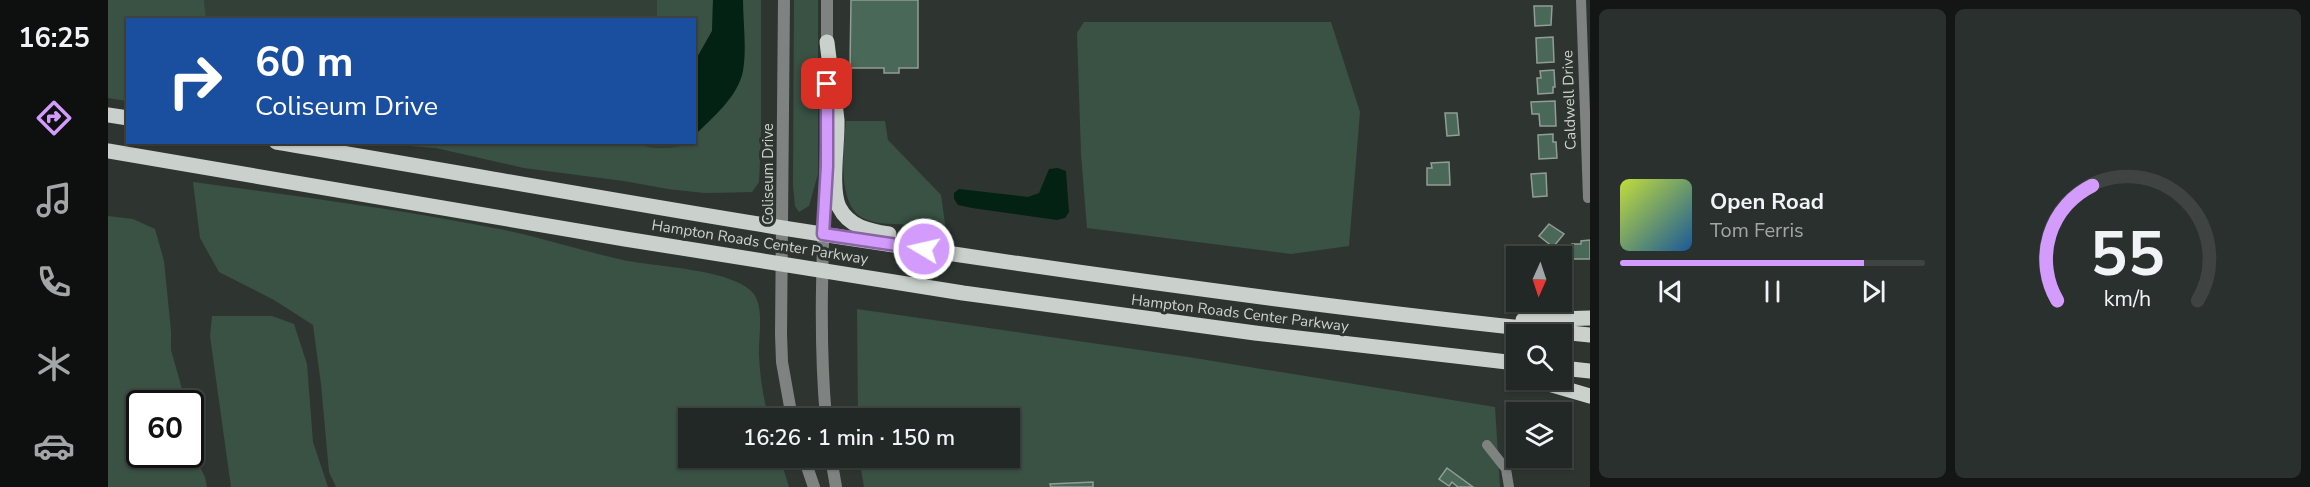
<!DOCTYPE html>
<html lang="en">
<head>
<meta charset="utf-8">
<style>
  body { margin:0; font-family:"Nunito Sans",sans-serif; background:#2a302d; color:#f1f3f6; height:100vh; display:flex; flex-direction:column; font-size:22px; white-space:nowrap }
  * { box-sizing:border-box; margin:0 }
  p { font-size:20px; color:#a2a6a7 }
  .icon { flex:none; width:33px; height:33px; fill:none; stroke:currentColor; stroke-width:2; stroke-linecap:round; stroke-linejoin:round }
  .map { position:relative; flex:1; overflow:hidden }
  .details { display:flex; flex-direction:column; gap:9px; padding:9px; background:#131614; width:720px }
  .details>* { flex:none }
  .hud { position:absolute; left:18px; top:18px; width:570px; height:126px; border-radius:0px; box-shadow:0 2px 4px #0004,0 0 0 2px #3f4442; background:#1a4fa0; color:#fff; overflow:hidden }
  .needle { width:39px; rotate:183deg }
  .controls { position:absolute; left:1398px; top:246px; display:grid; gap:12px }
  .controls a { display:grid; place-items:center; width:66px; height:66px; border-radius:0px; background:#222825; box-shadow:0 2px 4px #0004,0 0 0 2px #3f4442; font-size:30px }
  .speed { position:absolute; left:18px; top:390px; display:flex; gap:12px; font-size:30px; font-weight:700; text-align:center }
  .speed>* { display:grid; place-content:center; width:78px; height:78px; border-radius:50%; background:#222825; box-shadow:0 2px 4px #0004,0 0 0 2px #3f4442; line-height:1 }
  .speed .limit { border:3px solid #111; border-radius:9px; background:#fff; color:#111 }
  .pin { position:absolute; display:grid; place-items:center; width:51px; height:51px; color:#fff; margin:-26px; border-radius:12px; box-shadow:0 3px 9px #0006 }
  .me { position:absolute; width:66px; margin:-33px; rotate:279deg; stroke-linejoin:round; filter:drop-shadow(0 0 4px #0008) }
  .turn { display:flex; align-items:center; gap:21px; height:126px; padding:0 30px; font-size:27px }
  .turn .icon { width:78px; height:78px; stroke-width:2.5 }
  .turn b { display:block; font-size:42px; line-height:51px }
  .details .card { flex:1; display:flex; flex-direction:column; justify-content:center; gap:9px; min-width:0; padding:0 21px; border-radius:9px; background:#2a302d }
  .details .dial { align-items:center; gap:0 }
  .dial svg { height:156px; overflow:visible; fill:none; stroke:#3f4442; stroke-width:7; stroke-linecap:round; text-anchor:middle }
  .dial text { fill:#f1f3f6; stroke:none }
  .song { display:flex; align-items:center; gap:18px }
  .cover { width:72px; height:72px; border-radius:9px; background:linear-gradient(135deg,hsl(70 70% 55%),hsl(210 70% 35%)) }
  .played { height:6px; border-radius:3px; background:linear-gradient(90deg,#d39cfc 80%,#3f4442 80%) }
  .keys { display:flex; justify-content:space-around; direction:ltr }
  .details .tiles { flex:1; display:grid; gap:9px; grid-template-columns:repeat(2,1fr) }
  .trip { position:absolute; left:570px; top:408px; width:342px; height:60px; border-radius:0px; background:#222825; box-shadow:0 2px 4px #0004,0 0 0 2px #3f4442; font-weight:600; line-height:60px; text-align:center }
  main { display:flex; flex:1; min-height:0 }
  .menu { display:flex; flex-direction:column; width:108px; justify-content:space-around; align-items:center; background:#0e100f; color:#a2a6a7 }
  .menu .icon { width:42px; height:42px }
  .menu .active { color:#d39cfc }
  .menu b { font-size:27px; color:#f1f3f6 }
  .map>svg:first-child { display:block }
  .built { fill:#334038 }
  .green { fill:#395244 }
  .water { fill:#032213 }
  .building { fill:#496857; stroke:#939c96; stroke-width:1.5 }
  .lines { fill:none; stroke-linecap:round; stroke-linejoin:round }
  .minor { stroke:#7e8280; stroke-width:10 }
  .tertiary { stroke:#7e8280; stroke-width:12 }
  .primary { stroke:#cad1cc; stroke-width:15 }
  .route-casing { stroke:#8965a4; stroke-width:15 }
  .route { stroke:#d39cfc; stroke-width:10 }
  .labels { text-anchor:middle; stroke-width:6; stroke-linejoin:round; paint-order:stroke }
  .street-label { font-size:15px; fill:#ced3d0; stroke:#2e3531 }
</style>
</head>
<body>
<main>
<nav class="menu">
<b>16:25</b>
<svg class="icon active" aria-label="directions" viewBox="0 0 24 24"><path d="M12 3l9 9-9 9-9-9zM9 14v-3h6M13 9l2 2-2 2"/></svg>
<svg class="icon" aria-label="music" viewBox="0 0 24 24"><path d="M9 18V5l10-2v13"/><circle cx="6" cy="18" r="3"/><circle cx="16" cy="16" r="3"/></svg>
<svg class="icon" aria-label="phone" viewBox="0 0 24 24"><path d="M5 4h4l2 5-3 2q2 4 5 5l2-3 5 2v4C11 20 4 13 5 4z"/></svg>
<svg class="icon" aria-label="climate" viewBox="0 0 24 24"><path d="M12 3v18M4 7l16 10M4 17L20 7"/></svg>
<svg class="icon" aria-label="car" viewBox="0 0 24 24"><path d="M5 17H2v-5l4-1 3-4h7l3 4 3 1v5h-3M9 17h6M6 11h13"/><circle cx="7" cy="17" r="2"/><circle cx="17" cy="17" r="2"/></svg>
</nav>
<div class="map">
<svg width="1482" height="487" viewBox="0 0 1482 487">
  <rect width="100%" height="100%" fill="#2e3531"/>
  <polygon class="built" points="96,0 653,0 653,133 651,182 644,192 597,193 560,189 516,181 416,168 328,148 262,143 586,142 586,20 98,20"/>
  <g class="green">
    <polygon points="0,0 96,0 98,19 20,20 19,101 0,98"/>
    <polygon points="549,0 605,0 604,31 587,61 586,20 549,20"/>
    <path d="M635 0H653V133L651 182 644 192 597 193 560 189 516 181 416 168 328 148 262 143 528 142C539 149 555 149 567 147 574 146 579 143 586 142L587 135 617 104 636 55Z"/>
    <polygon points="686,0 710,0 710,174 701,206 691,212 687,206 685,185"/>
    <polygon points="976,22 1223,22 1252,112 1241,246 1183,254 979,228 973,154 969,33"/>
    <path d="M738 121H777L780 140 833 195 838 231C827 229 816 227 806 225 788 223 771 226 755 218 728 204 736 145 738 121Z"/>
    <path d="M85 182C187 196 290 209 391 229 433 237 473 251 515 260 547 267 625 269 645 293 657 308 650 338 651 356 652 377 655 398 661 418H580V458H672L681 487H228L221 472 213 384 205 325 166 300 111 272 92 238Z"/>
    <polygon points="0,216 25,219 47,229 56,261 63,331 63,350 78,403 32,404 32,454 82,454 83,434 87,458 97,477 99,487 0,487"/>
    <polygon points="749,309 1080,357 1387,407 1392,487 756,487 751,458 902,458 902,418 750,418"/>
    <polygon points="104,316 164,316 186,324 199,364 205,442 220,487 123,487 102,336"/>
  </g>
  <g class="water">
    <path d="M605 0H635C635 23 639 49 635 71 630 97 604 118 587 135V61L604 31Z"/>
    <polygon points="950,168 958,171 961,212 957,218 949,220 864,208 850,205 846,199 846,193 851,189 920,197 931,193 941,169"/>
  </g>
  <g class="building">
    <polygon points="743,0 810,0 810,68 791,68 791,73 776,73 776,68 742,68"/>
    <polygon points="1426,6 1444,6 1443,25 1427,26"/>
    <polygon points="1445,37 1446,62 1429,63 1428,38"/>
    <polygon points="1446,70 1447,87 1445,87 1445,93 1430,94 1429,78 1433,78 1432,71"/>
    <polygon points="1447,101 1448,126 1432,126 1431,114 1424,114 1423,102"/>
    <polygon points="1337,113 1349,113 1351,135 1339,136"/>
    <polygon points="1445,134 1445,142 1448,142 1449,158 1431,159 1430,135"/>
    <polygon points="1341,162 1342,185 1319,185 1319,168 1324,168 1323,163"/>
    <polygon points="1438,173 1439,196 1425,197 1423,174"/>
    <polygon points="1441,224 1456,234 1445,247 1431,236"/>
    <polygon points="1482,240 1482,259 1464,259 1464,244 1473,244 1473,241"/>
    <polygon points="1339,468 1365,487 1350,487 1344,482 1341,486 1331,479"/>
    <polygon points="985,482 985,487 943,487 942,484"/>
  </g>
  <g class="lines">
    <g class="minor">
      <polyline points="1473,0 1480,198"/>
      <polyline points="1379,445 1398,469 1401,487"/>
    </g>
    <g class="tertiary">
      <polyline points="676,0 673,334 674,362 684,418"/>
      <polyline points="719,49 719,0"/>
      <path d="M718 418C708 307 719 195 719 84"/>
      <polyline points="696,458 706,487"/>
      <polyline points="723,458 728,487"/>
    </g>
    <g class="primary">
      <path d="M719 42C722 68 726 94 729 120 730 142 722 188 731 207 741 227 761 231 781 234"/>
      <polyline points="0,115 20,118"/>
      <path d="M168 142C337 170 506 201 675 228 943 270 1212 308 1482 335"/>
      <polyline points="0,151 517,239 855,293 1147,333 1408,363"/>
      <polyline points="1415,320 1482,318"/>
      <polyline points="1454,368 1482,371"/>
      <polyline points="1427,380 1482,396"/>
    </g>
  </g>
  <g class="lines">
    <g class="route-casing">
      <polyline id="route" points="719,84 719,166 715,234 816,249"/>
    </g>
    <use href="#route" class="route"/>
  </g>
  <g class="labels">
    <g class="street-label">
      <text transform="translate(1461 100) rotate(-92)" y="5">Caldwell Drive</text>
      <text transform="translate(660 174) rotate(-90)" y="5">Coliseum Drive</text>
      <text transform="translate(652 242) rotate(9)" y="5">Hampton Roads Center Parkway</text>
      <text transform="translate(1132 313) rotate(7)" y="5">Hampton Roads Center Parkway</text>
    </g>
  </g>
</svg>
<div class="controls">
<a><svg class="needle" viewBox="-14 -14 28 28"><path d="M0-13l5 13h-10z" fill="#e53935"/><path d="M0 13l5-13h-10z" fill="#a2a6a7"/></svg></a>
<a><svg class="icon" aria-label="search" viewBox="0 0 24 24"><circle cx="10" cy="10" r="6"/><path d="M15 15l6 6"/></svg></a>
<a><svg class="icon" aria-label="layers" viewBox="0 0 24 24"><path d="M12 4l9 5-9 5-9-5zM3 14l9 5 9-5"/></svg></a>
</div>
<div class="speed"><div class="limit">60</div></div>
<div class="pin" style="left:719px;top:84px;background:#d93025"><svg class="icon" aria-label="arrive" viewBox="0 0 24 24"><path d="M6 21V4h12l-3 4 3 4H6"/></svg></div>
<svg class="me" style="left:816px;top:249px" viewBox="-20 -20 40 40"><circle r="17" fill="#d39cfc" stroke="#fff" stroke-width="3"/><path d="M0-11L8 9 0 5-8 9z" fill="#fff"/></svg>
<div class="trip">16:26 · 1 min · 150 m</div>
<div class="hud">
<div class="turn"><svg class="icon" aria-label="right" viewBox="0 0 24 24"><path d="M7 20v-9h11M14 6l5 5-5 5"/></svg><div><b>60 m</b>Coliseum Drive</div></div>
</div>
</div>
<section class="details">
<div class="tiles">
<div class="card">
<div class="song"><i class="cover"></i><div><b>Open Road</b><p>Tom Ferris</p></div></div>
<div class="played"></div>
<div class="keys"><svg class="icon" aria-label="previous" viewBox="0 0 24 24"><path d="M18 5L8 12l10 7zM5 5v14"/></svg><svg class="icon" aria-label="pause" viewBox="0 0 24 24"><path d="M8 5v14M16 5v14"/></svg><svg class="icon" aria-label="next" viewBox="0 0 24 24"><path d="M6 5l10 7-10 7zM19 5v14"/></svg></div>
</div>
<div class="card dial"><svg viewBox="0 0 100 80">
<path d="M14 69A42 42 0 1 1 86 69"/>
<path d="M14 69A42 42 0 0 1 32 10" stroke="#d39cfc"/>
<text x="50" y="56" font-size="32" font-weight="700">55</text>
<text x="50" y="72" font-size="11">km/h</text>
</svg></div>
</div>
</section>
</main>
</body>
</html>
